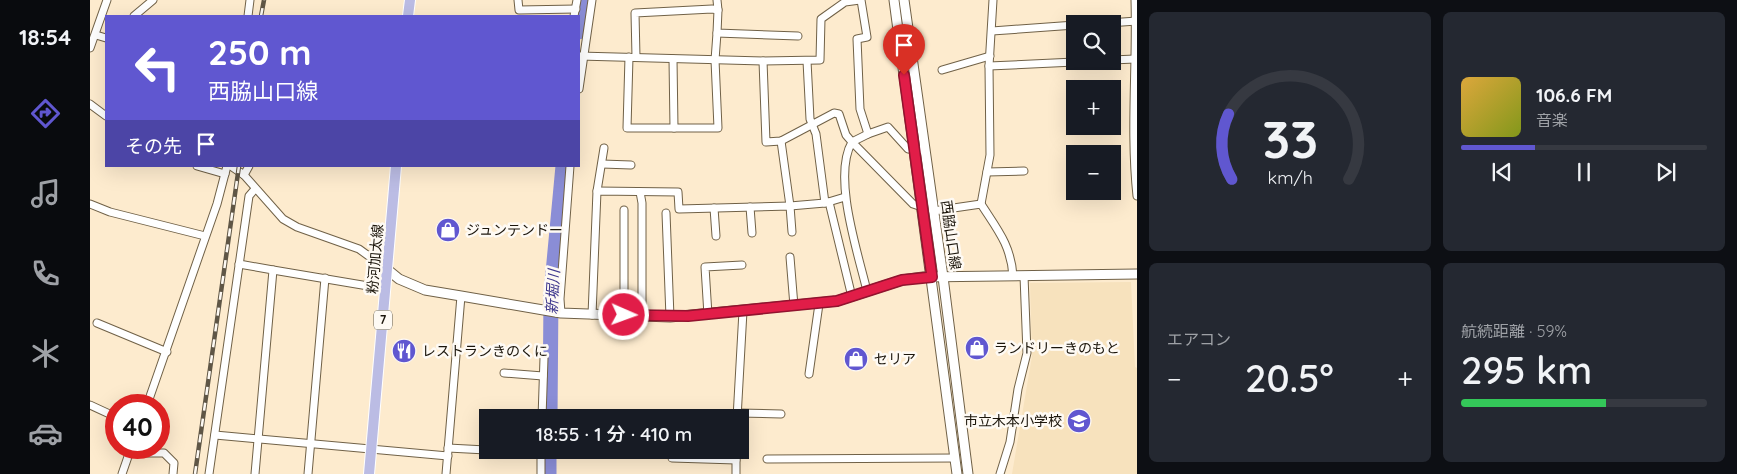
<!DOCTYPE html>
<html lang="ja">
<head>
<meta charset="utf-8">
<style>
  body { margin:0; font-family:Quicksand,"Noto Sans JP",sans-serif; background:#242831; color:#f1f3f6; height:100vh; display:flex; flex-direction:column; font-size:19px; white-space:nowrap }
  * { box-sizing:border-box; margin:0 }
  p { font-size:16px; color:#9ea1a6 }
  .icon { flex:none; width:28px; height:28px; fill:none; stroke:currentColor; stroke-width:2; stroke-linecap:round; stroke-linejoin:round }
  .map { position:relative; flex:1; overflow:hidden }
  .side { display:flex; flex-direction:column; gap:12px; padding:12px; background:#0d0f14; width:600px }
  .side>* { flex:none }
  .banner { position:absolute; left:15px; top:15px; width:475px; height:152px; border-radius:0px; box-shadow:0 5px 20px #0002; background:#6057d0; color:#fff; overflow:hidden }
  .controls { position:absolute; left:976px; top:15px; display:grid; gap:10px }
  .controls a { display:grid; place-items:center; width:55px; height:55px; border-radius:0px; background:#171b24; box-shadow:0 5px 20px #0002; font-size:25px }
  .speed { position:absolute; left:15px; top:394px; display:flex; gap:10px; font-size:25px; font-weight:700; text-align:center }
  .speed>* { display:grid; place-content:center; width:65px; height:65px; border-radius:50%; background:#171b24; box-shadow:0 5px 20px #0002; line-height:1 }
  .speed .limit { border:8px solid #d22; background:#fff; color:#111 }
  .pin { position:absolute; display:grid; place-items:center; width:42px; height:42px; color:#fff; margin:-51px -21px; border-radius:50% 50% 50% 0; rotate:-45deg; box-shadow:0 0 5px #0007 }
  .pin .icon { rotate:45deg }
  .me { position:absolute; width:55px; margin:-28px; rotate:92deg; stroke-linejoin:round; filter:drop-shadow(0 0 4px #0008) }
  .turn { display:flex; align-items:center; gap:18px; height:105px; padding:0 20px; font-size:22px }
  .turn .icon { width:65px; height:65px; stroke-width:2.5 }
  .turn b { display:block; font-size:35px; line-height:42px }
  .then { display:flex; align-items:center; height:48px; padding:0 20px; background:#0003; gap:10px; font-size:19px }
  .big { font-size:38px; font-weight:600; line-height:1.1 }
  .side .tile { flex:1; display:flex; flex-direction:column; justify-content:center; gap:8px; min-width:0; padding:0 18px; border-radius:8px; background:#242831 }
  .side .dial { align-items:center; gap:0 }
  .dial svg { height:130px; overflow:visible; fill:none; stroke:#363941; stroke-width:7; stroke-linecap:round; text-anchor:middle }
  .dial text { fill:#f1f3f6; stroke:none }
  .song { display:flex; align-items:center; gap:15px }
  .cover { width:60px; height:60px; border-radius:8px; background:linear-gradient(135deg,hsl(40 70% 55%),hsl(70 70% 35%)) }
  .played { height:5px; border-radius:2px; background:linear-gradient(90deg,#6057d0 30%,#363941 30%) }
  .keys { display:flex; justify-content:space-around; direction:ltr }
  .heat { display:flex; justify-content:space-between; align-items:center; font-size:28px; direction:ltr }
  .charge { height:8px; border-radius:4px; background:linear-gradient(90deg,#34c759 59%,#363941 0) }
  .side .tiles { flex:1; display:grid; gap:12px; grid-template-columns:repeat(2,1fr) }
  .trip { position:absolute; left:389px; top:409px; width:270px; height:50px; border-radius:0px; background:#171b24; box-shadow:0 5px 20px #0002; font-weight:600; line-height:50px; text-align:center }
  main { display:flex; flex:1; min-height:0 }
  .menu { display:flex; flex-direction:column; width:90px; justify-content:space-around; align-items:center; background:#090b0e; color:#9ea1a6 }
  .menu .icon { width:35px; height:35px }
  .menu .selected { color:#6057d0 }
  .menu b { font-size:22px; color:#f1f3f6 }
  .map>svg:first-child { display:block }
  .built { fill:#f7e2bd }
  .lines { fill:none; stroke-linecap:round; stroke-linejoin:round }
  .river { stroke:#8a8dd6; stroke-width:15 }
  .minor-casing { stroke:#706147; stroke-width:9 }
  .tertiary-casing { stroke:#706147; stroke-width:11 }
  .primary-casing { stroke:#fff; stroke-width:12 }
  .minor { stroke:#fff; stroke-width:7 }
  .tertiary { stroke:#fff; stroke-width:9 }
  .primary { stroke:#bbbce4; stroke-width:10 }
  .rail-casing { stroke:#5f5646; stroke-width:4.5 }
  .rail { stroke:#fefaf4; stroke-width:2.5; stroke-dasharray:8; stroke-linecap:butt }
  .route-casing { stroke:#92132f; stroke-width:12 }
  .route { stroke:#e11d48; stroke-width:9 }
  .labels { text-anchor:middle; stroke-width:5; stroke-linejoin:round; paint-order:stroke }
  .shield { fill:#fefaf4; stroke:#5f5a51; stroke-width:1 }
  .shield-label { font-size:12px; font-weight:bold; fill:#1b150b }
  .poi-label { font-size:14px; fill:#1b150b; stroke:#fefaf4; text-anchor:start }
  .street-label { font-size:14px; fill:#1b150b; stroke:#fefaf4 }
  .water-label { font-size:15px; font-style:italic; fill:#3e378d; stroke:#fefaf4 }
</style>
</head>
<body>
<main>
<nav class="menu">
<b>18:54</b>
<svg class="icon selected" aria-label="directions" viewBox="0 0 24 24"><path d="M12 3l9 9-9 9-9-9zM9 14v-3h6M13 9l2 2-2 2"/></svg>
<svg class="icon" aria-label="music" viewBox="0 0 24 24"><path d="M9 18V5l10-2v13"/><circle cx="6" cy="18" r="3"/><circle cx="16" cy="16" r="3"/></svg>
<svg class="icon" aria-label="phone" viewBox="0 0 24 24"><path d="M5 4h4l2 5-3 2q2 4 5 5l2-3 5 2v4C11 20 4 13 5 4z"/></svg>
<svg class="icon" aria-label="climate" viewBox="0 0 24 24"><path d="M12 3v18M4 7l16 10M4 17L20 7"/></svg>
<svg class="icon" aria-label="car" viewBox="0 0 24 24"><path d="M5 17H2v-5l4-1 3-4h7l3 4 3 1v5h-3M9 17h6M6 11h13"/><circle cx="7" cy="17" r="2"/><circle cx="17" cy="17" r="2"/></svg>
</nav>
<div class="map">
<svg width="1047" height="474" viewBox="0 0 1047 474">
  <rect width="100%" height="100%" fill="#fdebce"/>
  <polygon class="built" points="1041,282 1045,367 1047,368 1047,474 922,474 942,356 940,283"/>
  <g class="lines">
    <g class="river">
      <polyline points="489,32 494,0"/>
      <polyline points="460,418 461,294 473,166"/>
      <polyline points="459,474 459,450"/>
    </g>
    <g class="minor-casing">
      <g id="minor">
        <polyline points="428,0 429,10 486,9"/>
        <polyline points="627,0 628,10"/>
        <polyline points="771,0 777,37 767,39 770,109 778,134 798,127 818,149 835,150"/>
        <path d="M1045 0C1047 65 1040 131 1047 196"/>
        <polyline points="44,16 63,0"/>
        <polyline points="158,16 160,0"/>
        <polyline points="484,16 487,0"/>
        <polyline points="1004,24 1047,21"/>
        <polyline points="902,31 985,25"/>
        <polyline points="6,35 16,38"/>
        <polyline points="0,48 17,0"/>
        <polyline points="489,56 673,61 730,60 731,19 755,2 770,0"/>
        <polyline points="539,57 537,128 628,128 625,60 627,33"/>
        <polyline points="546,57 545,13 622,9 628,10 627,33 708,36"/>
        <polyline points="583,59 584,128"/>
        <polyline points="1022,60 1045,59"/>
        <path d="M673 61 676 142 691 141 744 113 749 114 756 135 762 142C742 176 768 253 777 291"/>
        <polyline points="717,61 720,119 726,134 735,203"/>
        <polyline points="899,66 1006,61"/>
        <polyline points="852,70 900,56"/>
        <polyline points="489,89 502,0"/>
        <polyline points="0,104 16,116"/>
        <polyline points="778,134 762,142 823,204 832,207"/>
        <polyline points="691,141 700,206 735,203 755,197"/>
        <polyline points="512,164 541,165"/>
        <polyline points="107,166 135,174"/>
        <polyline points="141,166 154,175 159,166"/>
        <polyline points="897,172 934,171"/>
        <polyline points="154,175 193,219 207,227 269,249 298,270"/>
        <polyline points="507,191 514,148"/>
        <polyline points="550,192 552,203 552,316"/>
        <polyline points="739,202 762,297"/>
        <polyline points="0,204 20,212 115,236"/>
        <polyline points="891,204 900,155 899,66 903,0"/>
        <polyline points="660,207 662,233"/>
        <polyline points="624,208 626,236"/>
        <path d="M843 211 891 204C907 229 921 245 923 276"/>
        <polyline points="576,213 580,317"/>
        <polyline points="700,257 704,306"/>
        <polyline points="149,264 183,270 165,474"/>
        <polyline points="183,270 296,289"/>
        <polyline points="471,313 470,299 480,166"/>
        <polyline points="502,315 507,191 588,192 589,209 700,206 702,232"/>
        <polyline points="534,315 534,210"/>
        <polyline points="618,315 615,267 652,265"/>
        <polyline points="7,323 77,352"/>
        <polyline points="414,373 453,376"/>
        <polyline points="719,374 729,304"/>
        <polyline points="0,405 26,417"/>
        <polyline points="57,405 127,204 137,166"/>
        <polyline points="648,413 691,414"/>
        <polyline points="452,418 454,358"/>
        <polyline points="647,418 653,311"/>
        <polyline points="125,435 358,456"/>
        <polyline points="358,448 451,453"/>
        <polyline points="39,453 74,453 84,463 83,474"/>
        <polyline points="582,458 646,460"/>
        <polyline points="677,459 865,458"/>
        <polyline points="32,474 41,448"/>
        <polyline points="119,474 159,196 165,189"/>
        <polyline points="218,474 235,278"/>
        <polyline points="356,474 371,296"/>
        <polyline points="451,474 451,450"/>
        <polyline points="646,474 646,450"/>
        <polyline points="910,474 920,442 928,389 937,353 934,276"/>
      </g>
    </g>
    <g class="tertiary-casing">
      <g id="tertiary">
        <polyline points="804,0 867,474"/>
        <polyline points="814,0 853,277 878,474"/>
        <polyline points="298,270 309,279 335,290 371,296 471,313 580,317 747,301 812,280 833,277 1047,274"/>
      </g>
    </g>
    <g class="primary-casing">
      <g id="primary">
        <polyline points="318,16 320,0"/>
        <polyline points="279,474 306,166"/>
      </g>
    </g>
    <use href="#minor" class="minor"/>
    <use href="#tertiary" class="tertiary"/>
    <use href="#primary" class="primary"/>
    <g class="rail-casing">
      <g id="rail">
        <polyline points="171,16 174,0"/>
        <polyline points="105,474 149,166"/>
      </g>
    </g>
    <use href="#rail" class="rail"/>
  </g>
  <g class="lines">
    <g class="route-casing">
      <polyline id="route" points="534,315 598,316 747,301 812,280 842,277 814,75"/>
    </g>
    <use href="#route" class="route"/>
  </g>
  <defs>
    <g id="shop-disc" transform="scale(1.25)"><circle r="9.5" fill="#6057d0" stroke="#fefaf4"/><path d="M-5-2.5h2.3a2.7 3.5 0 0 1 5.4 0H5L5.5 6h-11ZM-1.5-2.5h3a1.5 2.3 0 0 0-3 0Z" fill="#fff"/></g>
    <g id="restaurant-disc" transform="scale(1.25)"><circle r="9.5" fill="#6057d0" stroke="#fefaf4"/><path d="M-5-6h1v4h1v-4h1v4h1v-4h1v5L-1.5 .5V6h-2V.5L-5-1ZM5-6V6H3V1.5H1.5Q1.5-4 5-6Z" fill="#fff"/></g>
    <g id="school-disc" transform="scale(1.25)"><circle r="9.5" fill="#6057d0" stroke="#fefaf4"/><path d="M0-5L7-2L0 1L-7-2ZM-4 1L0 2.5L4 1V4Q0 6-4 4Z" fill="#fff"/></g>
  </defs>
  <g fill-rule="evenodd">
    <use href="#shop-disc" x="358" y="230"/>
    <use href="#shop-disc" x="887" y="348"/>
    <use href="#restaurant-disc" x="314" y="351"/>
    <use href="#shop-disc" x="766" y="359"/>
    <use href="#school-disc" x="989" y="421"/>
  </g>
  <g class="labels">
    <rect class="shield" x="284" y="310.5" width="18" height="19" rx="4"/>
    <g class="shield-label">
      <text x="293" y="324">7</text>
    </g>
    <g class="poi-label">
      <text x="376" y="235">ジュンテンドー</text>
      <text x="904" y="353">ランドリーきのもと</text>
      <text x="332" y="356">レストランきのくに</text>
      <text x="784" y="364">セリア</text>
      <text x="972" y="426" text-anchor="end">市立木本小学校</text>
    </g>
    <g class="street-label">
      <text transform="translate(861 235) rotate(82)" y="5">西脇山口線</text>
      <text transform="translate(285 259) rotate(-85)" y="5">粉河加太線</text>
    </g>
    <g class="water-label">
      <text transform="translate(463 292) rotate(-87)" y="5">新堀川</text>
    </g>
  </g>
</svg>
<div class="controls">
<a><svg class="icon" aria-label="search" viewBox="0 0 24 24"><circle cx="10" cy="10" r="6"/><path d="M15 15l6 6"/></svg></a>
<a>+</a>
<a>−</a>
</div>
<div class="speed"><div class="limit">40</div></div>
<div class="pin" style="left:814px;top:75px;background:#d93025"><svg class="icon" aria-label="arrive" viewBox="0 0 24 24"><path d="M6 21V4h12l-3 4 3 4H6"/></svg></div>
<svg class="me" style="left:534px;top:315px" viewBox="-20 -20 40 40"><circle r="17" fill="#e11d48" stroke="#fff" stroke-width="3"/><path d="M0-11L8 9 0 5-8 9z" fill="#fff"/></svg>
<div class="trip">18:55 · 1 分 · 410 m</div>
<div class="banner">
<div class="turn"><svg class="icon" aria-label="left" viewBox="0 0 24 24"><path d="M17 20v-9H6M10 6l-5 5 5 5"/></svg><div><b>250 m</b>西脇山口線</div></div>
<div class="then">その先<svg class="icon" aria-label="arrive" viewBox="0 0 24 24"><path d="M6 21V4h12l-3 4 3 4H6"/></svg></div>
</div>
</div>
<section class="side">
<div class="tiles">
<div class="tile dial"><svg viewBox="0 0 100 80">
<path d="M14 69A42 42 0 1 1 86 69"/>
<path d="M14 69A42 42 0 0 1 12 29" stroke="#6057d0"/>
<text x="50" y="56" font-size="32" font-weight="700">33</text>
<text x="50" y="72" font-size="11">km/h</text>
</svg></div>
<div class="tile">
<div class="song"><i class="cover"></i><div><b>106.6 FM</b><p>音楽</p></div></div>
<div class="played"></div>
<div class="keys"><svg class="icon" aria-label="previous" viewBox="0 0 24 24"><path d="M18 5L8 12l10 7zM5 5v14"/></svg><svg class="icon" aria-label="pause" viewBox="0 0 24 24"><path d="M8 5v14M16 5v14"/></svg><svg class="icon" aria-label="next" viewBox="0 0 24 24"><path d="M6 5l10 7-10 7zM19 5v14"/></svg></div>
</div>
<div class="tile"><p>エアコン</p>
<div class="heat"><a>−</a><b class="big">20.5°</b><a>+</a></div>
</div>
<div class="tile"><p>航続距離 · 59%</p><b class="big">295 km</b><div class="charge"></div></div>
</div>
</section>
</main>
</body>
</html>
